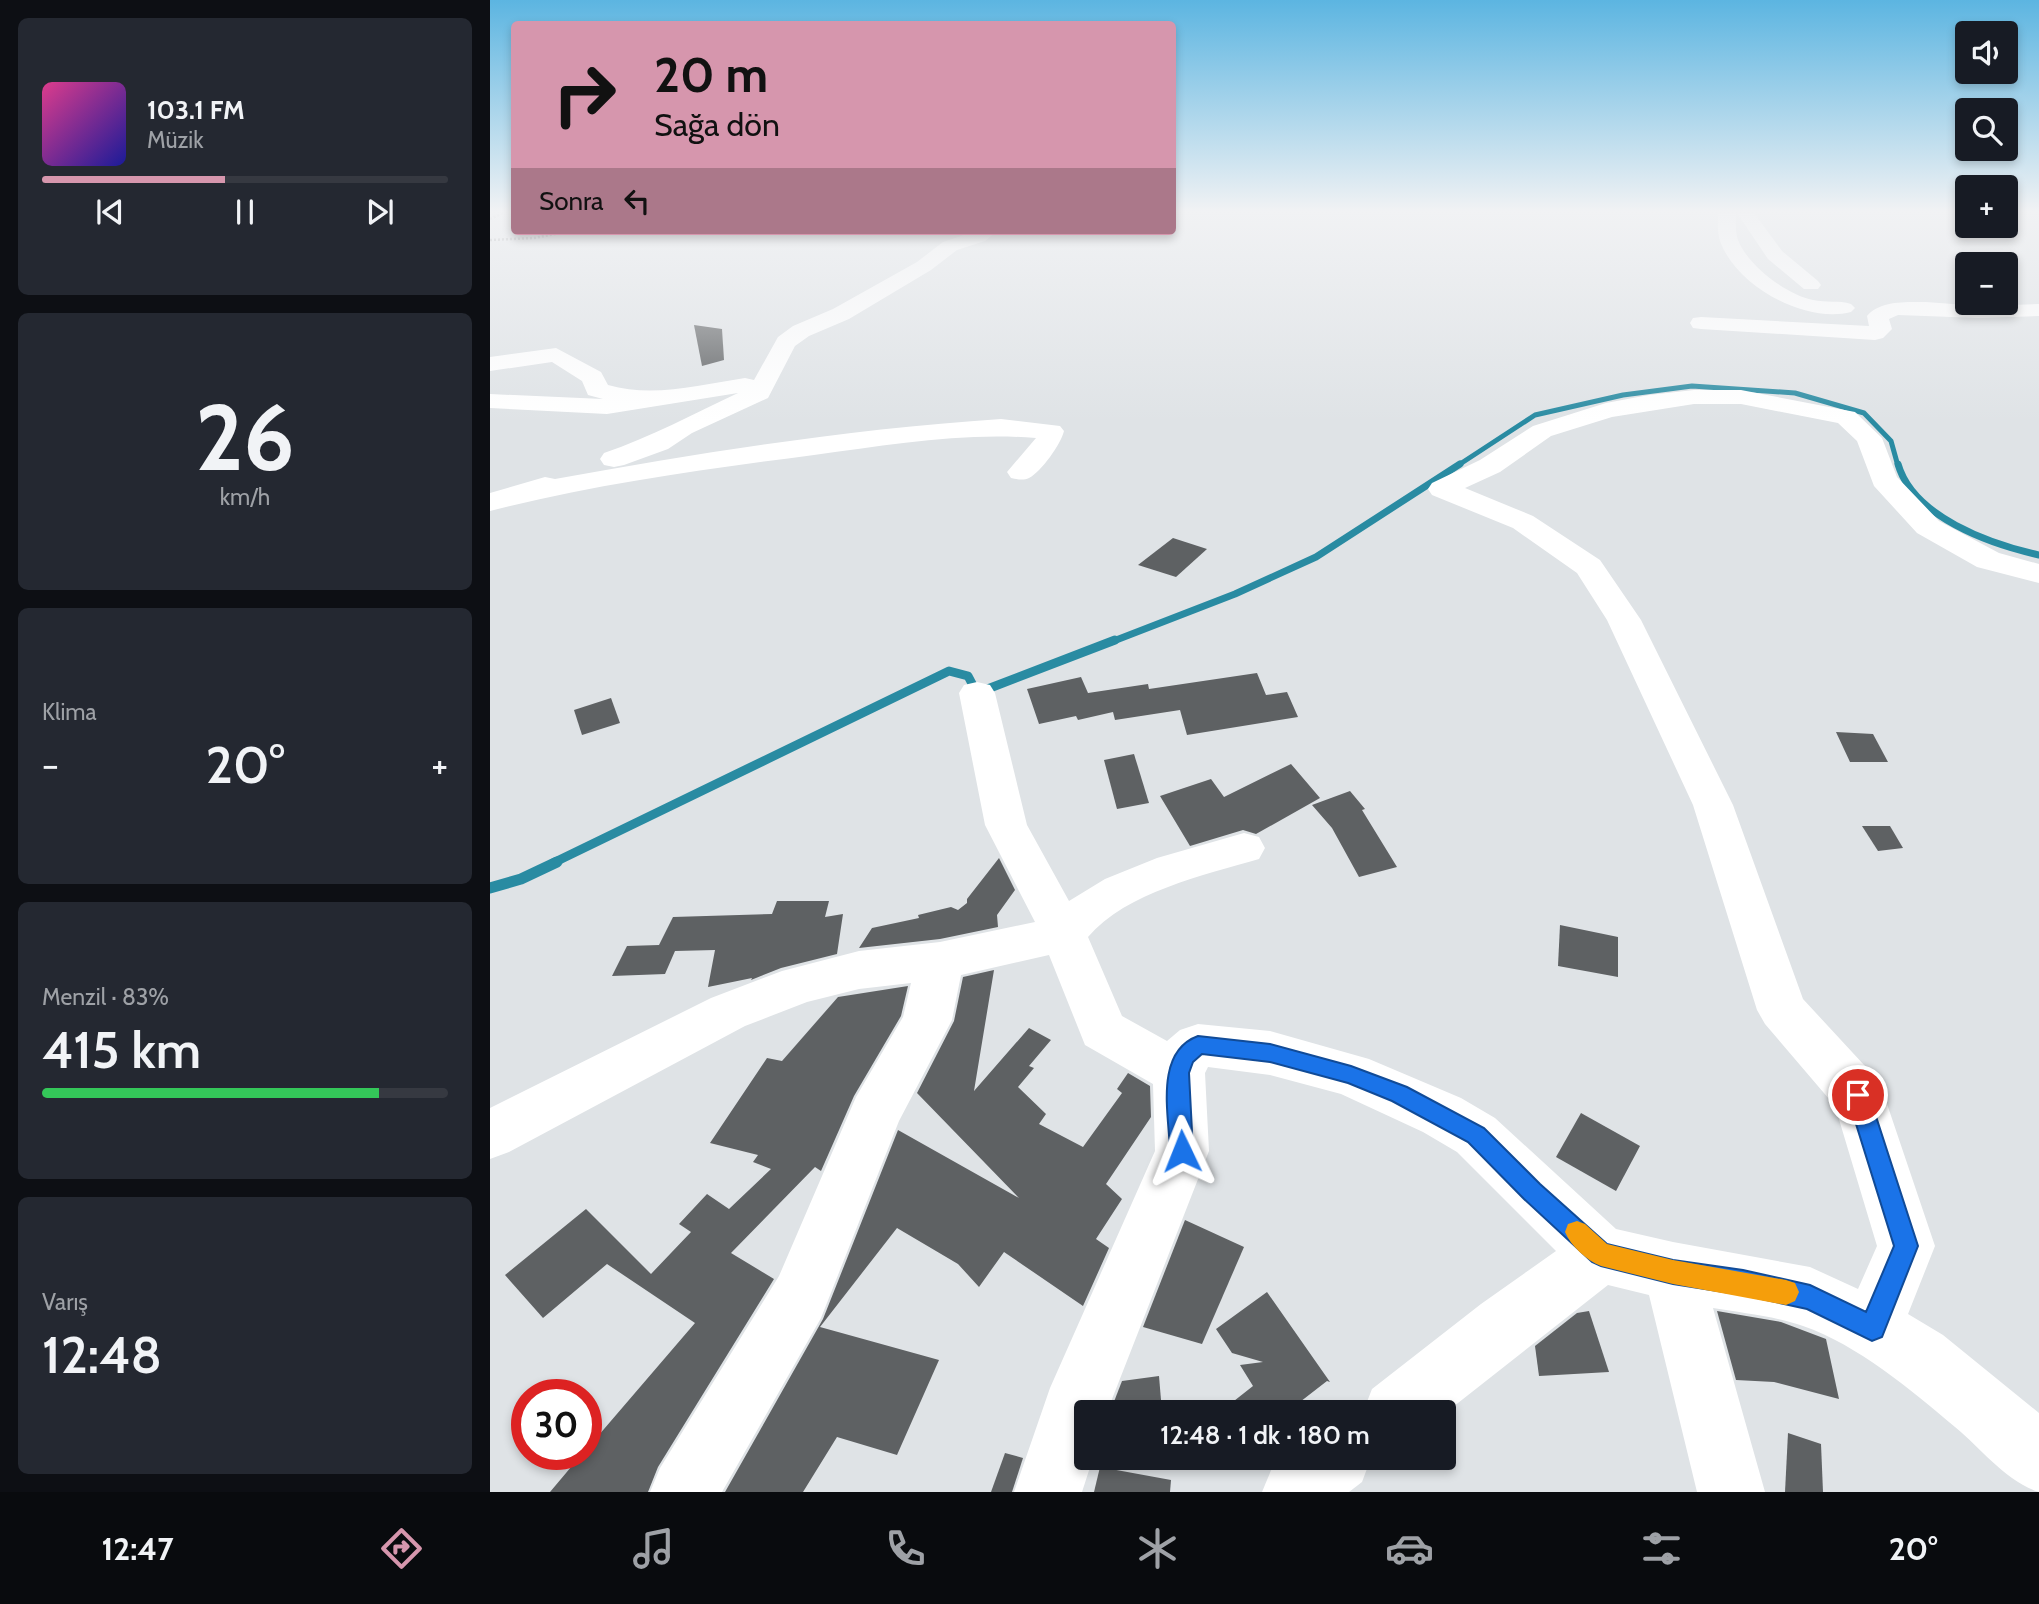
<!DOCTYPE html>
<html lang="tr">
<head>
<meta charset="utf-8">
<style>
  body { margin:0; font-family:Cabin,sans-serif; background:#242831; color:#f1f3f6; height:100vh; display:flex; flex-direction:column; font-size:26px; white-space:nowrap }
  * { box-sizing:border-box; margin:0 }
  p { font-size:23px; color:#9ea1a6 }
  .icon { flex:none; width:38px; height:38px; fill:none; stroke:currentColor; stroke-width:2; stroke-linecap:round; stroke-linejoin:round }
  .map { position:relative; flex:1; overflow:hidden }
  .drawer { display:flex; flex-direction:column; gap:18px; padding:18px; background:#0d0f14; width:490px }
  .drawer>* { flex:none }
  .top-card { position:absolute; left:21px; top:21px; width:665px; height:214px; border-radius:7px; box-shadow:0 4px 10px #0003; background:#d696ad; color:#111; overflow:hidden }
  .controls { position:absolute; left:1465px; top:21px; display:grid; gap:14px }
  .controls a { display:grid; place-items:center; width:63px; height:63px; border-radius:7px; background:#171b24; box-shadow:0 4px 10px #0003; font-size:35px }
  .speed { position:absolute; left:21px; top:1379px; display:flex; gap:14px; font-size:35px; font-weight:700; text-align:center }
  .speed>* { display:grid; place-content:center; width:91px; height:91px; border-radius:50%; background:#171b24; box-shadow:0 4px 10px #0003; line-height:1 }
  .speed .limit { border:10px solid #d22; background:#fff; color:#111 }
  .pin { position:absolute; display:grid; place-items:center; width:60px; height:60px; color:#fff; margin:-30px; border:4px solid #fff; border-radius:50%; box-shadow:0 2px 7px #0007 }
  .me { position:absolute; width:77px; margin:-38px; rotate:358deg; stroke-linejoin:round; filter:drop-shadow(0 0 5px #0008) }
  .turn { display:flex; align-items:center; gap:24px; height:147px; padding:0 28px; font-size:32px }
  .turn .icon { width:91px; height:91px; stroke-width:2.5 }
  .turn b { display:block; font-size:49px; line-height:60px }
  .then { display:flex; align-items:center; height:66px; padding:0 28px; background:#0003; gap:14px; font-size:26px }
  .big { font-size:52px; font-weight:600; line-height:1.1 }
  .drawer .widget { flex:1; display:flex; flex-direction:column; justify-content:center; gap:10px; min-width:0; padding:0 24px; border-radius:10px; background:#242831 }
  .drawer .dial { align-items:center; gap:0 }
  .dial b { font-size:91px; line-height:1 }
  .song { display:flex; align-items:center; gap:21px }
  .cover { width:84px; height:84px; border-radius:10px; background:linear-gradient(135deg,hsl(330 70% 55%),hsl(240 70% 35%)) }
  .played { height:7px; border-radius:4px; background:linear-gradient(90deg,#d696ad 45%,#363941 45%) }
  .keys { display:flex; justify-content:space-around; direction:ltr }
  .heat { display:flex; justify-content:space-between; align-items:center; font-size:38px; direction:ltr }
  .charge { height:10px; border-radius:5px; background:linear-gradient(90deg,#34c759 83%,#363941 0) }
  .trip { position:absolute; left:584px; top:1400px; width:382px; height:70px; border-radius:7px; background:#171b24; box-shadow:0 4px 10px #0003; font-weight:600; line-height:70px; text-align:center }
  .tabs { display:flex; height:112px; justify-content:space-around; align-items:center; background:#090b0e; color:#9ea1a6 }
  .tabs .icon { width:49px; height:49px }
  .tabs .active { color:#d696ad }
  .tabs b { font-size:32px; color:#f1f3f6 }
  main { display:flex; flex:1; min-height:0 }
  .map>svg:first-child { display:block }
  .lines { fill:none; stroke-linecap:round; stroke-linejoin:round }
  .stream-far3 { stroke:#298ba2; stroke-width:5 }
  .stream-far2 { stroke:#298ba2; stroke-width:7 }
  .stream-far1 { stroke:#298ba2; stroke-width:9 }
  .stream { stroke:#298ba2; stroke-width:11 }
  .building { fill:#5e6163 }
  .path { stroke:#87898b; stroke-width:2.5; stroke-dasharray:2 2; stroke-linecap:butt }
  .minor { fill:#fff; fill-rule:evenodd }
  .route { fill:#1a73e8; stroke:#114b97; stroke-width:2 }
  .slow { fill:#f59e0b }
</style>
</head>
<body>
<main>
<section class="drawer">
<div class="widget">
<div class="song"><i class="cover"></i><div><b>103.1 FM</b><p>Müzik</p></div></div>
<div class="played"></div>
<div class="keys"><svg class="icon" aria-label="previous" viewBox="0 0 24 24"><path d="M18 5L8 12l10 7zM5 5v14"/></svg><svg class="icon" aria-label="pause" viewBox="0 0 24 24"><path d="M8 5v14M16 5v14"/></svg><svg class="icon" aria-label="next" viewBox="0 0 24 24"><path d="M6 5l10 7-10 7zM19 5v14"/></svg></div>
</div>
<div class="widget dial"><b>26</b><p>km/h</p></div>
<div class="widget"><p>Klima</p>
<div class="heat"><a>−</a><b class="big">20°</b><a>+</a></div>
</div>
<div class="widget"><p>Menzil · 83%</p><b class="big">415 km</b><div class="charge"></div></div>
<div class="widget"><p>Varış</p><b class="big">12:48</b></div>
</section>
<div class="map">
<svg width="1549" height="1492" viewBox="0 0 1549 1492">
  <rect width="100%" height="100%" fill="#dfe3e6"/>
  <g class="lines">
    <polyline class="stream-far3" points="967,466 1045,415 1133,395 1202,386 1305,393 1374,413 1401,441 1408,466"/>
    <g class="stream-far2">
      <path d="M1408 464C1423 517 1500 544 1549 555"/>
      <polyline points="621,642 745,594 826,557 970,464"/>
    </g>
    <polyline class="stream-far1" points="63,863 459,671 478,676 487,693 625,640"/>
    <polyline class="stream" points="0,888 31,879 67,862"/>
  </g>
  <g class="building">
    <polygon points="204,325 232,329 234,360 212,366"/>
    <polygon points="683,538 717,549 686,577 648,565"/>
    <polygon points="767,673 776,695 797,692 808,717 697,735 690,710 625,720 623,712 588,720 586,716 549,724 537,689 591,677 598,693 658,684 659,689"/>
    <polygon points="121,698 130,723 92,735 84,710"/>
    <polygon points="1346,732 1383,734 1398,762 1360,762"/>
    <polygon points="644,754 659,803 627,809 614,760"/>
    <polygon points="801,764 830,798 766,834 753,830 700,846 670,796 721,779 734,797"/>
    <polygon points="860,791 875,809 872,810 907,867 869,877 842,828 822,805"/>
    <polygon points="1372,826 1400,826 1413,848 1388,851"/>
    <polygon points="509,858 525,890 507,915 508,927 450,939 369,948 382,928 429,918 428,915 461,907 468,910 477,903 477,899"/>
    <polygon points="287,901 339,901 335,917 353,914 347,954 291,968 261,980 262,978 218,987 225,950 185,951 175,974 122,976 137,946 169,945 183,917 282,914"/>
    <polygon points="1070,925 1128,937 1128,977 1068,966"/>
    <polygon points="504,970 484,1091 539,1028 561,1040 539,1066 544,1068 528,1087 556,1114 549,1124 593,1147 632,1093 627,1089 638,1073 660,1086 661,1117 616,1184 632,1199 606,1239 619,1248 593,1306 514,1252 489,1287 468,1264 407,1228 330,1327 449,1360 407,1455 347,1437 313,1492 235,1492 333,1319 408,1130 529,1198 427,1093 464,1021 473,977"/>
    <polygon points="418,986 411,1016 364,1096 331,1171 325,1167 241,1253 284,1279 168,1467 158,1492 60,1492 92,1454 96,1454 96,1450 205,1323 117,1264 53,1318 15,1275 96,1209 161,1274 201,1232 189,1224 217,1194 239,1209 281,1169 263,1162 268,1155 220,1143 277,1058 292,1061 348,997"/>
    <polygon points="1091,1113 1150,1146 1126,1191 1066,1157"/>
    <polygon points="695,1220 754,1247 712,1344 653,1327"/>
    <polygon points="777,1292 840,1382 837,1381 797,1412 730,1412 763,1386 750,1365 773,1362 742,1353 726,1329"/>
    <polygon points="1099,1311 1119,1372 1049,1376 1045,1346 1087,1313"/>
    <polygon points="1227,1311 1291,1322 1336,1339 1349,1399 1284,1382 1246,1380"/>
    <polygon points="669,1376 672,1412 620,1412 632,1381"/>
    <polygon points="1298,1433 1331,1444 1333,1492 1295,1492"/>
    <polygon points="515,1453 533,1458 522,1492 501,1492"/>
    <polygon points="610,1467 681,1480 680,1492 604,1492"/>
  </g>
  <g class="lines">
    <g class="path">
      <polyline points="0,219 13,213"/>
      <polyline points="0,240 44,238 82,231"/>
    </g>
    <g class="minor">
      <path d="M1228 213H1246C1246 222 1245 232 1248 240 1258 266 1297 295 1323 300 1336 303 1349 300 1361 304L1365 308 1361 312C1315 324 1246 286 1230 241 1227 232 1228 223 1228 213Z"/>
      <polygon points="1247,213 1264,213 1292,251 1328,281 1331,285 1328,289 1314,289 1278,259"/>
      <path d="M486 231H507L495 241 467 250 441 270 359 319 319 336 305 346 278 398 202 433 178 449 134 465 124 467 114 465 110 459 114 453C161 437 203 414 248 393L117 414 0 408V394L113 399 98 395 92 381 62 362 0 371V357L66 348 111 372 118 385C163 398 209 385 255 378L264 380 288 337 303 326 343 309 427 262 453 242Z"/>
      <path d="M1436 302 1489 306 1549 304V316L1489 318 1408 315 1399 319 1402 329 1393 338 1385 340 1211 329 1203 328 1200 323 1203 318 1211 317 1379 326 1377 316C1390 300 1418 302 1436 302Z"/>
      <path d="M1204 390H1251L1365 412 1392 438 1407 477 1449 521 1509 553 1549 564V583L1487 567 1427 533 1384 486 1367 441 1348 423 1251 404H1204L1122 417 1061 436 1010 472 975 488 1043 516 1110 560 1151 620 1243 805 1313 999 1387 1079 1394 1095 1445 1246 1418 1314 1453 1335 1549 1413V1492C1515 1481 1492 1449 1465 1427 1421 1390 1368 1345 1313 1326 1285 1316 1252 1313 1223 1308L1275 1492H1207L1159 1295 1118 1285 954 1414 873 1412 882 1389 991 1304 1066 1251 967 1152 933 1132 851 1094 780 1075 718 1067 715 1073 719 1151 617 1412H597V1458H603L592 1492H524L560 1388 665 1151 663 1084 595 1045 559 955 471 975 462 1020 409 1121 331 1318 232 1492H160L170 1468 289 1276 366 1097 413 1017 421 983 369 989 317 1002 255 1026 19 1152 0 1159V1108L221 998 292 971 369 951 450 942 545 922 495 825 469 693 474 685 487 682 500 685 505 693 537 825 579 901 615 879 667 858 754 833 769 837 775 848 769 859C715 875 636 892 598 937L632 1016 677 1041 690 1030 708 1024 780 1031 879 1059 971 1098 1005 1118 1126 1229 1183 1242 1320 1267 1368 1289 1387 1246 1345 1106 1275 1024 1267 1010 1203 805 1117 620 1087 573 1023 528 942 495 938 489 942 483 990 460 1043 426 1116 403 1159 395Z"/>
      <path d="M511 419 570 426 574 431C571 444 551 472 539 478 533 481 527 479 521 478L517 472 546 438C472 432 398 445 324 455 216 469 106 484 0 511V493L55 477 65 479C213 452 361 429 511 419Z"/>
      <polygon points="795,1458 881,1458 872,1482 859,1492 772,1492 782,1468"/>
    </g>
  </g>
  <linearGradient id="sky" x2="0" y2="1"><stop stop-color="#5cb5e1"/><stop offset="0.5" stop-color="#f1f2f4"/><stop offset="1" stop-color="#f1f2f4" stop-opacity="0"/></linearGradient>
  <rect width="1549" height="422" fill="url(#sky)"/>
  <path class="route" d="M708 1036 780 1044 861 1066 917 1087 994 1128 1050 1184 1117 1244 1183 1260 1253 1270 1320 1285 1376 1312 1404 1246 1357 1095 1360 1089 1368 1086 1376 1089 1379 1095 1428 1246 1392 1337 1382 1341 1317 1309 1253 1295 1183 1284 1111 1266 1102 1262 1034 1199 978 1142 902 1101 858 1083 780 1062 712 1054 703 1062 699 1073 703 1151 700 1158 692 1161 684 1158 680 1151C679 1115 664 1052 708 1036Z"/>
  <path class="slow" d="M1087 1221 1095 1224 1117 1244 1183 1260 1296 1280 1305 1283 1309 1292 1305 1301 1296 1305 1183 1284 1111 1266C1096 1260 1081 1246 1075 1232L1078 1224Z"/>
</svg>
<div class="controls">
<a><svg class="icon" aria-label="sound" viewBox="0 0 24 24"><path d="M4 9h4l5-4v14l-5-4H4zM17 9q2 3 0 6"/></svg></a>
<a><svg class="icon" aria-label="search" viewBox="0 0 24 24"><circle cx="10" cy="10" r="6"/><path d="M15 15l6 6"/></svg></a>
<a>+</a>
<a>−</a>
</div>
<div class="speed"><div class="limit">30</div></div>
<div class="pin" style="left:1368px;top:1095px;background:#d93025"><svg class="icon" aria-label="arrive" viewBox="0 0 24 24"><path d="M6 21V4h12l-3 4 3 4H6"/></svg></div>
<svg class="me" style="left:692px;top:1151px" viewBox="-20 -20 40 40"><path d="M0-17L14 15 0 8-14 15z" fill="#1a73e8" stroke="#fff" stroke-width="4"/></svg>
<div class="trip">12:48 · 1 dk · 180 m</div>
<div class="top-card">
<div class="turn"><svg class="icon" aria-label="right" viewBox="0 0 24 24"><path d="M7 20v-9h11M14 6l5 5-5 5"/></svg><div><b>20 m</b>Sağa dön</div></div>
<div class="then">Sonra<svg class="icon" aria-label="left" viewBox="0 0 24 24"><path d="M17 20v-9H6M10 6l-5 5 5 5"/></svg></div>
</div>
</div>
</main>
<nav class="tabs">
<b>12:47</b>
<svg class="icon active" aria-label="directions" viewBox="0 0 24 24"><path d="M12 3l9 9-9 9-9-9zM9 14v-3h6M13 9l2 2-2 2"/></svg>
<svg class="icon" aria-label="music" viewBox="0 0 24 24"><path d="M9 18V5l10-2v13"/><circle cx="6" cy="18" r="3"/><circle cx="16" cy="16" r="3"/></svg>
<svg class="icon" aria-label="phone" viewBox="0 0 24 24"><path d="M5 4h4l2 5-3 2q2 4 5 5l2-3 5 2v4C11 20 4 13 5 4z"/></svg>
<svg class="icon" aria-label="climate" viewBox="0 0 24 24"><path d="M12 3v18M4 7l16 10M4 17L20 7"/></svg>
<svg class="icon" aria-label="car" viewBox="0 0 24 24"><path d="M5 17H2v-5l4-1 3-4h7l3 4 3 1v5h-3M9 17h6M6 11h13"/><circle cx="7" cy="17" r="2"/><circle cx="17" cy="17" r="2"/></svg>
<svg class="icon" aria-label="filters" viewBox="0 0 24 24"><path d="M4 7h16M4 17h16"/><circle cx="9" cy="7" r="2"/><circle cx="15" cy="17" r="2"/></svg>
<b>20°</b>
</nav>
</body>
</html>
